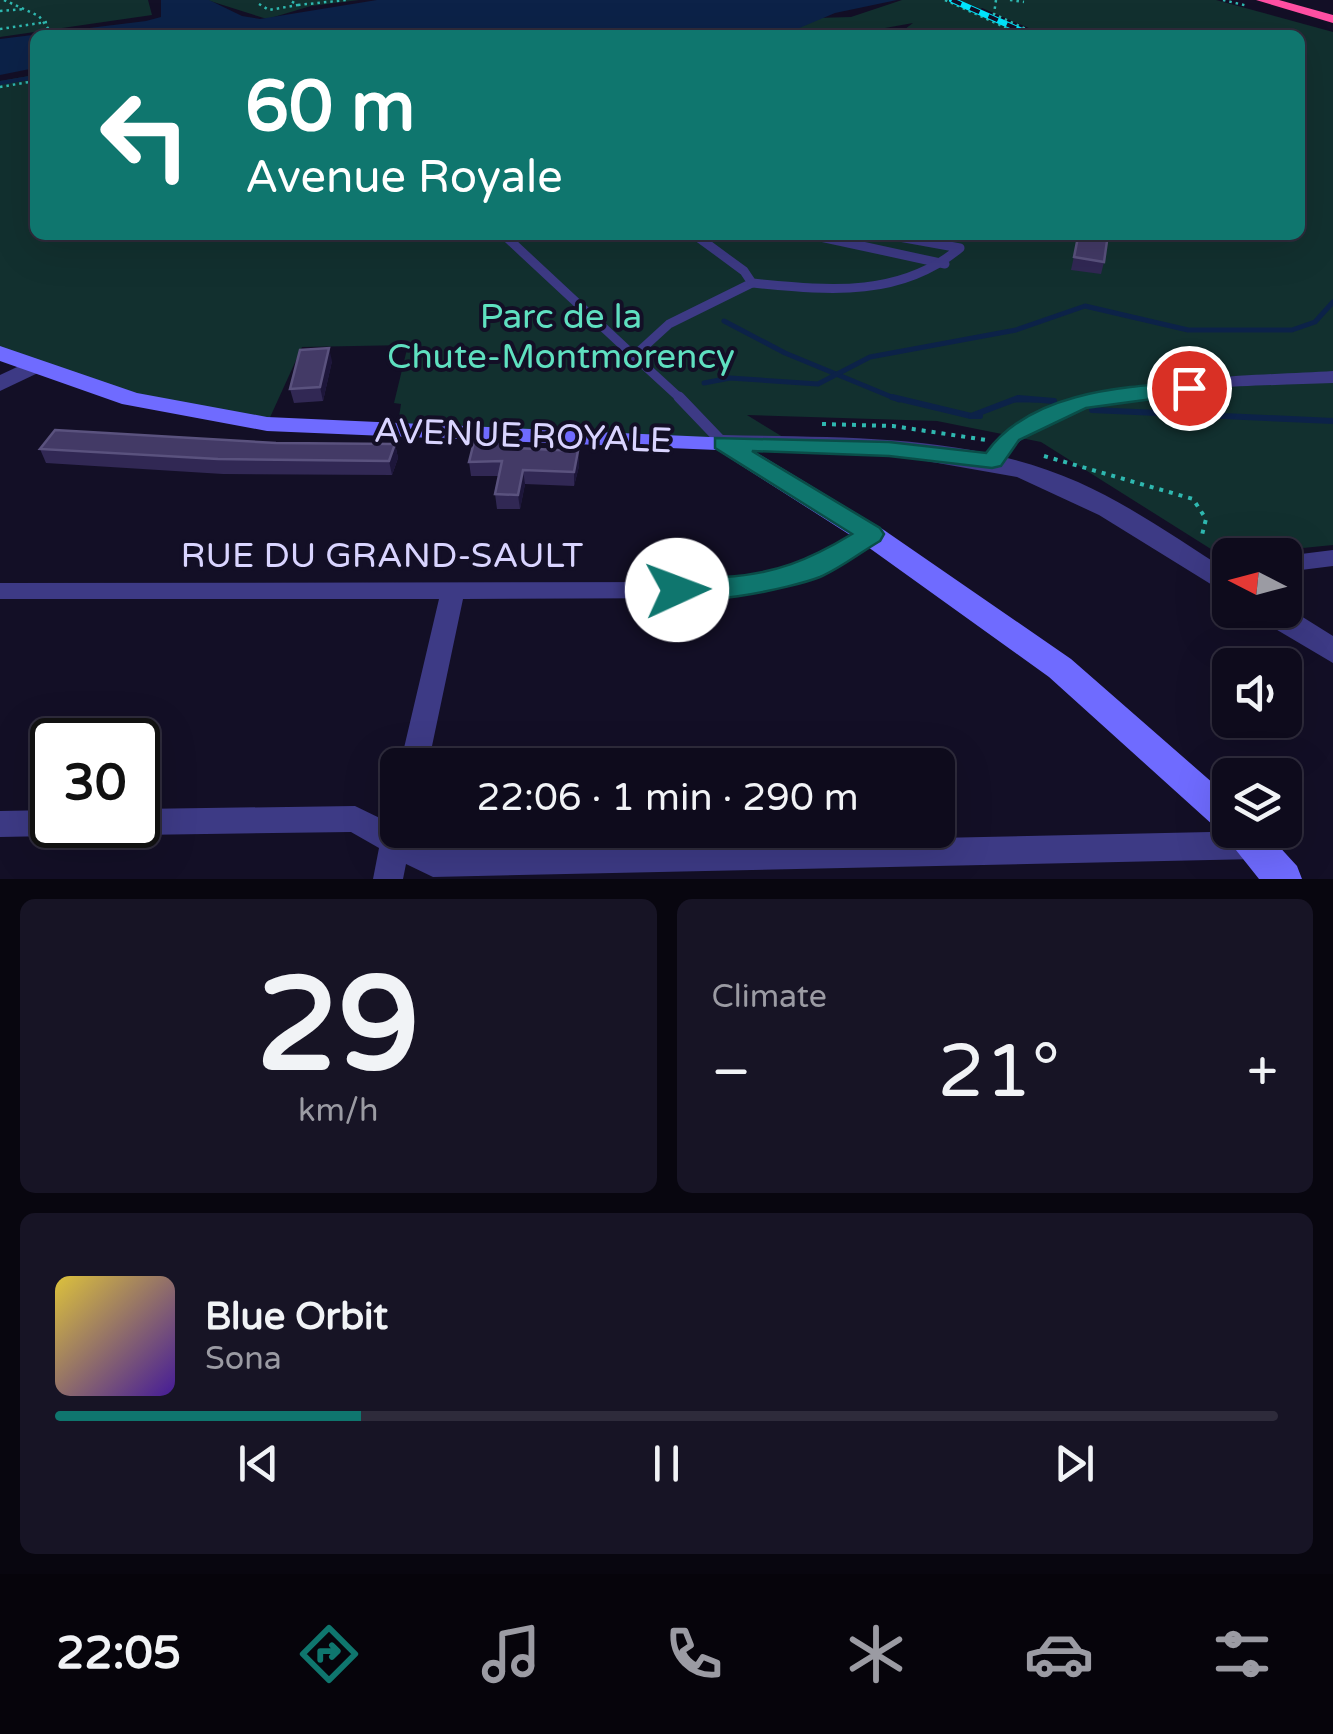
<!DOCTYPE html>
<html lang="en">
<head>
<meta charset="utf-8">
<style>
  body { margin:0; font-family:"Varela Round",sans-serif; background:#171425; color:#f1f3f6; height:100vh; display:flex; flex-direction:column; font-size:38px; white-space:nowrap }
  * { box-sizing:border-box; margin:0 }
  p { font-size:32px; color:#9b9ba3 }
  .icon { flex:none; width:55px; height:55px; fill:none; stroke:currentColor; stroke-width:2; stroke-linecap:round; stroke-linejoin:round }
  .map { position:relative; height:879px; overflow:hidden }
  .details { display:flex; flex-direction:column; gap:20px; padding:20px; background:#08060f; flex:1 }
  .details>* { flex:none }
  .banner { position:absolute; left:30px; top:30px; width:1275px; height:210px; border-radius:15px; box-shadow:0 10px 40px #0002,0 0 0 2px #2e2b3b; background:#0f766e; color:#fff; overflow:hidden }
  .needle { width:65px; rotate:276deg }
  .buttons { position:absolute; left:1212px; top:538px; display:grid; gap:20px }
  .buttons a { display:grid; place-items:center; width:90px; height:90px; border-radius:15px; background:#0e0b1c; box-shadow:0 10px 40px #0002,0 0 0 2px #2e2b3b; font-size:50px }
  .speed { position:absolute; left:30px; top:718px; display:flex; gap:20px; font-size:50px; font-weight:700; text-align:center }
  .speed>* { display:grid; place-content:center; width:130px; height:130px; border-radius:50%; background:#0e0b1c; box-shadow:0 10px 40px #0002,0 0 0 2px #2e2b3b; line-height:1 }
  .speed .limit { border:5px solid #111; border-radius:15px; background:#fff; color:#111 }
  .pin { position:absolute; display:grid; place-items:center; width:85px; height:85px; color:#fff; margin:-42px; border:5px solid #fff; border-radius:50%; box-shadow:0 2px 10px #0007 }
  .me { position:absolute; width:110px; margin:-55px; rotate:88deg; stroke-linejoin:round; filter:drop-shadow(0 0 8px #0008) }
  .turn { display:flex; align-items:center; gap:35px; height:210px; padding:0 50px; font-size:45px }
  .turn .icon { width:130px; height:130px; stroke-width:2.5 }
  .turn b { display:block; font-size:70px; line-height:85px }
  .big { font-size:75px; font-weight:600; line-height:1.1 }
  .details .card { flex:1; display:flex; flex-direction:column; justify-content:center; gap:15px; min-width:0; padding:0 35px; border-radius:15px; background:#171425 }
  .details .dial { align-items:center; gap:0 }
  .dial b { font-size:130px; line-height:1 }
  .song { display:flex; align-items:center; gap:30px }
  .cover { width:120px; height:120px; border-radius:15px; background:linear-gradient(135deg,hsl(50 70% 55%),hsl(260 70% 35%)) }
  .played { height:10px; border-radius:5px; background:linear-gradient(90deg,#0f766e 25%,#2e2b3b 25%) }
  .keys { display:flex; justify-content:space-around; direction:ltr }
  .heat { display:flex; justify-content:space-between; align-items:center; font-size:55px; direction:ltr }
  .details .tiles { flex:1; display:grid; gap:20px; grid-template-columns:1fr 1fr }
  .card:last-child { grid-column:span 2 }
  .trip { position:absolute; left:380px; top:748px; width:575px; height:100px; border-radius:15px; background:#0e0b1c; box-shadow:0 10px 40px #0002,0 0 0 2px #2e2b3b; font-weight:600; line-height:100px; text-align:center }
  .tab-bar { display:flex; height:160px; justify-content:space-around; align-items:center; background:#06040b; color:#9b9ba3 }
  .tab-bar .icon { width:70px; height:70px }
  .tab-bar .selected { color:#0f766e }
  .tab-bar b { font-size:45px; color:#f1f3f6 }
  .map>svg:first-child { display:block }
  .green { fill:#12302f }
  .water { fill:#0c2248 }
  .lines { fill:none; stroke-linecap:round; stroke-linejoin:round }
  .stream-far2 { stroke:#0c2248; stroke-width:4 }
  .stream-far1 { stroke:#0c2248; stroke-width:5 }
  .stream { stroke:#0c2248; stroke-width:6 }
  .path-far1 { stroke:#2fb8b0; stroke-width:2.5; stroke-dasharray:2.5 4; stroke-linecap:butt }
  .path { stroke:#2fb8b0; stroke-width:4; stroke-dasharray:4 6; stroke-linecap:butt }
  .service-far1 { stroke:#3d3a85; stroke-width:9 }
  .service { stroke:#3d3a85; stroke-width:11 }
  .minor { fill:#3d3a85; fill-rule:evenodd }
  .tertiary { fill:#3d3a85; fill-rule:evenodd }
  .secondary { fill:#6f6bff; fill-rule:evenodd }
  .motorway { fill:#ff4fa3; fill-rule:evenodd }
  .rail-casing { stroke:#00e5ff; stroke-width:6 }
  .rail { stroke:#130f26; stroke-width:4; stroke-dasharray:10; stroke-linecap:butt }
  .wall { fill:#312854 }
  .shaded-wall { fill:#1d163a }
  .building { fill:#433a66; stroke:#5a527e; stroke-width:2.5 }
  .route { fill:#0f766e; stroke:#0a4d48; stroke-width:2.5 }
  .labels { text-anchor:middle; stroke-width:8; stroke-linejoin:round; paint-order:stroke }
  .park-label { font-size:35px; fill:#5fe0c0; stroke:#130f26 }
  .street-label { font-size:35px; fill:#d9d4ff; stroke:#130f26 }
</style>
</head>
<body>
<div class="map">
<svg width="1333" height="879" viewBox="0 0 1333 879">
  <rect width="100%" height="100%" fill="#130f26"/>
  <g class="green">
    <polygon points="0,0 148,0 152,15 0,37"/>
    <polygon points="207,0 359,0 311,6 267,19"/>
    <polygon points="902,0 1216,0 1333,32 1333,545 1222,556 1041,442 937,421 747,415 796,445 397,430 401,404 394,403 408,345 302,347 267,424 207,417 0,353 0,81 35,75 35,235 1300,235 1300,35 1045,35 982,8 974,13 1027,35 897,35 913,23 846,35 791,35 795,33 793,26 816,18 851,17"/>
  </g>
  <polygon class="water" points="161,0 209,0 242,16 260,19 377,0 897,0 835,13 797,29 738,35 35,35 35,68 0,75 0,39 146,21 161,17"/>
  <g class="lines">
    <polyline class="stream-far2" points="0,83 35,77"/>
    <g class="stream-far1">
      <polyline points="724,321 785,353 899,400"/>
      <polyline points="704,383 730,378 818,384 870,357 1016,330 1085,306 1188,330 1292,330 1315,322 1333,302"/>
      <polyline points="1014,400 1036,400"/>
    </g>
    <g class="stream">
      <polyline points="892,397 971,416"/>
      <polyline points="1092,410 1333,421"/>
      <polyline points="980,416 971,416 1018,398 1054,401"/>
    </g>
    <g class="path-far1">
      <polyline points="4,0 39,16 53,35"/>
      <polyline points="945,0 1022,35"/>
      <polyline points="996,0 994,14 1039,35"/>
      <polyline points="1010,0 1024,2"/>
      <polyline points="1223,0 1248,6"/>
      <polyline points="259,4 269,10 298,5 289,0"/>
      <polyline points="298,5 346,0"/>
      <polyline points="0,11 25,9"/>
      <polyline points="0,29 47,22"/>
      <polyline points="0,87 35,81"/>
    </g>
    <g class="path">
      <polyline points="237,235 241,244"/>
      <polyline points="822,424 893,426 986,440"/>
      <polyline points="1044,456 1193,499 1206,519 1201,539"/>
    </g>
    <g class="service-far1">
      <polyline points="504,235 634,356 669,324 752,283 744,271 695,235"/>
      <polyline points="811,235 945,264"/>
      <path d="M752 283C826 290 899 299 960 248L888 235"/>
      <polyline points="634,356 682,400"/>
    </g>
    <polyline class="service" points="679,397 723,443"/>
    <g class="minor">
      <path d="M1333 371V383C1243 387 1100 384 1025 437 1015 444 1007 456 999 465H985L982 461C989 451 998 439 1007 431 1070 377 1251 376 1333 371Z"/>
      <path d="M871 527 879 530 882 535 879 540C826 571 775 590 715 598L463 599 428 765H400L439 599H0V583L715 582 788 566Z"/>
      <polygon points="1333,550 1333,566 1285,572 1285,556"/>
      <polygon points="355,806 388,822 398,819 398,830 411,830 411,835 436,849 1256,831 1267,835 1271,845 1267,855 1256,859 433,877 406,864 403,879 373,879 379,848 351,832 138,835 128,831 125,825 138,825 138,809"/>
      <polygon points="52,810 52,825 66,825 62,832 52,836 0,837 0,811"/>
    </g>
    <g class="tertiary">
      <polygon points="32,360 40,362 43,367 40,372 0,391 0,375"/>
      <path d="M723 435C842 438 967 433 1078 482 1132 506 1180 541 1230 572V596L1099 515 1017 477 898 456 714 448 710 443 714 438Z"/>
      <polygon points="1285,606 1333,636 1333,663 1257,618 1253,610 1285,610"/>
    </g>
    <polygon class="secondary" points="0,346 137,393 267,417 732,438 881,528 1071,659 1230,798 1230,830 1264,830 1297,866 1302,879 1259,879 1224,835 1049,677 861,542 717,450 267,431 122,404 0,361"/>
    <polygon class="motorway" points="1256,0 1279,0 1333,15 1333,23"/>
    <g class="rail-casing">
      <polyline id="rail" points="952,0 1031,35"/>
    </g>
    <use href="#rail" class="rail"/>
  </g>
  <g class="wall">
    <polygon points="1078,237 1104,262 1101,274 1071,270"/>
    <polygon points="332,361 323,401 294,403 290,389"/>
    <polygon points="276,443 395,444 398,458 392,475 223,474 46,463 40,449"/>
    <polygon points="517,448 578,451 579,466 574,486 525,484 520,509 497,509 495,494 499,476 471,476 469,462"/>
  </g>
  <g class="shaded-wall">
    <polygon points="329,348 332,361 323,401 320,387"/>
    <polygon points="395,444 398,458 392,475 389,461"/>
    <polygon points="578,451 579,466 574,486 574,472"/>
    <polygon points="523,470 525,484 520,509 518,495"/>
  </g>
  <g class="building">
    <polygon points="1078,237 1107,241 1104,262 1074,257"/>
    <polygon points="329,348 320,387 290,389 300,350"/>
    <polygon points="55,430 276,443 395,444 389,461 218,459 40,449"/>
    <polygon points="474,442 516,443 516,448 578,451 574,472 523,470 518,495 495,494 502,461 469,462"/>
  </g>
  <path class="route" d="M1189 382 1197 383V393L1086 408 1019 440 1001 466 992 468 889 456 752 451 880 528 884 534 880 541C861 552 841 568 820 577 795 587 678 614 664 590 674 574 707 578 724 577 775 574 809 560 852 534L715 448V438L889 442 986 453C1030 392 1120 387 1189 382Z"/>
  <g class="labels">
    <g class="park-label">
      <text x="561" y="328">Parc de la<tspan x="561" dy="40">Chute-Montmorency</tspan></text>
    </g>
    <g class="street-label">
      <text transform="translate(523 435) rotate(2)" y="12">AVENUE ROYALE</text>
      <text x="382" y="567">RUE DU GRAND-SAULT</text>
    </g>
  </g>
</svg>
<div class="buttons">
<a><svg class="needle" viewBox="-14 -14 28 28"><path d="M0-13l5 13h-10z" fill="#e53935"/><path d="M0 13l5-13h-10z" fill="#9b9ba3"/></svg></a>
<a><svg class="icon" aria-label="sound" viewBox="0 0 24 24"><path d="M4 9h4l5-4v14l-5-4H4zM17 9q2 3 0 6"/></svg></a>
<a><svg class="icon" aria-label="layers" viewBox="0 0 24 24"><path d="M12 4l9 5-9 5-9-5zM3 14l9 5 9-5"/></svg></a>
</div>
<div class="speed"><div class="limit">30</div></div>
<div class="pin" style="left:1189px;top:388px;background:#d93025"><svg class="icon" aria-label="arrive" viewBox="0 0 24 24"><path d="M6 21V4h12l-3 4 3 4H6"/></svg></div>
<svg class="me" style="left:677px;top:590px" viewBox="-20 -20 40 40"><circle r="19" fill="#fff"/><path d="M0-13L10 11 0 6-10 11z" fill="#0f766e"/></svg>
<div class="trip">22:06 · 1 min · 290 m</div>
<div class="banner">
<div class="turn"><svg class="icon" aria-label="left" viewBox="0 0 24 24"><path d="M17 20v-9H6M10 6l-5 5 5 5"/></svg><div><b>60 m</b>Avenue Royale</div></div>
</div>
</div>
<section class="details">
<div class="tiles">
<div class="card dial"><b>29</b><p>km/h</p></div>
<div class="card"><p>Climate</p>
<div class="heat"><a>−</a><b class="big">21°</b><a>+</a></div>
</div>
<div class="card">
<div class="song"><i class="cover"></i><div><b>Blue Orbit</b><p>Sona</p></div></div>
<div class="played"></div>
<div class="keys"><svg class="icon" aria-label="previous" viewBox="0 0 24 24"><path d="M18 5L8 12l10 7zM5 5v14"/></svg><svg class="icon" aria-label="pause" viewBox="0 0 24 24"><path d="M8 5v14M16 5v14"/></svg><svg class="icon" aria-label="next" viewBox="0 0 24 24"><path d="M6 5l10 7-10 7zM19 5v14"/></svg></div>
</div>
</div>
</section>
<nav class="tab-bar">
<b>22:05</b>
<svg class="icon selected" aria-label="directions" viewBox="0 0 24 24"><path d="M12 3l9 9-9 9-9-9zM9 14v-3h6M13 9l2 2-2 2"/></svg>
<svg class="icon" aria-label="music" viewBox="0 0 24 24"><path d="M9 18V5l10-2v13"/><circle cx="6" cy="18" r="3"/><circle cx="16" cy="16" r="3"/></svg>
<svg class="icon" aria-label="phone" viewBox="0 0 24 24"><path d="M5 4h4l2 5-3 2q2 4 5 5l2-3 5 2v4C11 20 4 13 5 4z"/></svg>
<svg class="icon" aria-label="climate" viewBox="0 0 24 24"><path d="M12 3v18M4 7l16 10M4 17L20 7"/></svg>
<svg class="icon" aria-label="car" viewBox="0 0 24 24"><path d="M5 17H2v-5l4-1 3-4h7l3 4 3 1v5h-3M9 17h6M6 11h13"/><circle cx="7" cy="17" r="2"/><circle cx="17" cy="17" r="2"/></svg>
<svg class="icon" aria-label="filters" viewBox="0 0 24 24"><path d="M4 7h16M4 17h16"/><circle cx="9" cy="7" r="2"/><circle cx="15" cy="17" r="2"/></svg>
</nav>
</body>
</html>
